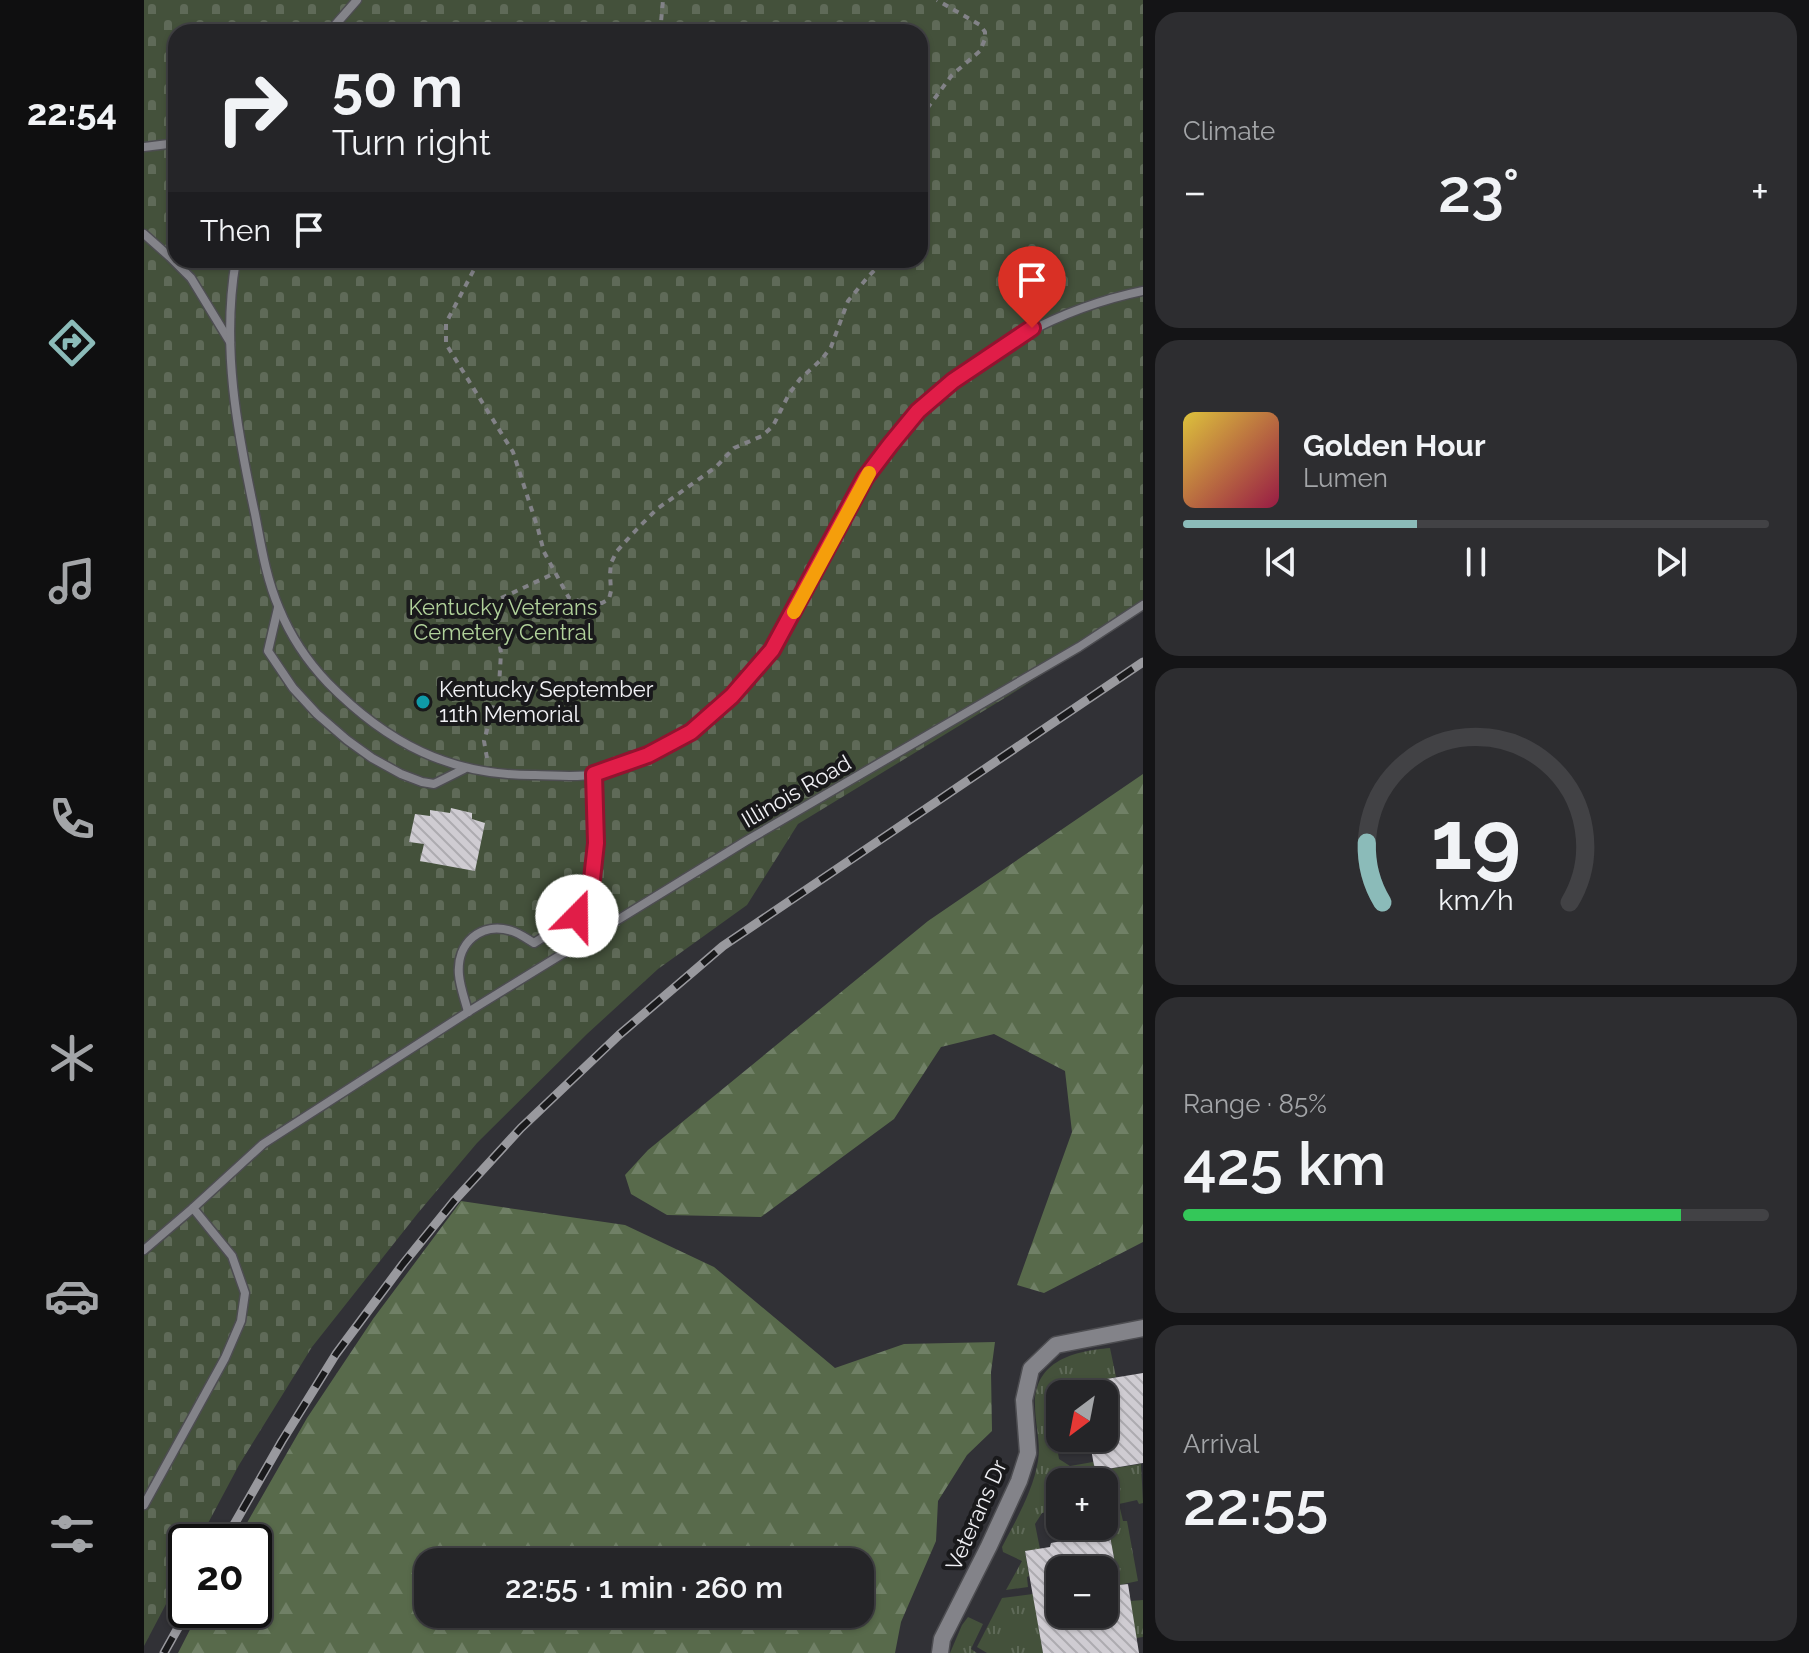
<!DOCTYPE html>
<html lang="en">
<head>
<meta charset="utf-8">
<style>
  body { margin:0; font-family:Raleway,sans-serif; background:#2d2d30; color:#f1f3f6; height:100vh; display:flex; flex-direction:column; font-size:30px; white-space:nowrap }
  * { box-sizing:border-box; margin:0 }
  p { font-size:26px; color:#a3a5a8 }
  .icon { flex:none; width:44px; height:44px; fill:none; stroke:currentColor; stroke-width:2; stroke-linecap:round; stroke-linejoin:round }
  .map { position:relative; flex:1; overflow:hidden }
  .sheet { display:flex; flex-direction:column; gap:12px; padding:12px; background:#141416; width:666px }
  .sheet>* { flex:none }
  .hud { position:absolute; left:24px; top:24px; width:760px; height:244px; border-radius:24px; box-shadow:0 2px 6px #0004,0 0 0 2px #424245; background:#252528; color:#f1f3f6; overflow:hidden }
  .needle { width:52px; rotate:212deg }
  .controls { position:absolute; left:902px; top:1380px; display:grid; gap:16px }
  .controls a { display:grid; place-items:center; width:72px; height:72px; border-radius:16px; background:#252528; box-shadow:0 2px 6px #0004,0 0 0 2px #424245; font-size:40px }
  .speed { position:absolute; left:24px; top:1524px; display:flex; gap:16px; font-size:40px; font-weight:700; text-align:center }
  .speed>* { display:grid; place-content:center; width:104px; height:104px; border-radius:50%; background:#252528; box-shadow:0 2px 6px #0004,0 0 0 2px #424245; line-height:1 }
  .speed .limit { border:4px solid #111; border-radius:12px; background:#fff; color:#111 }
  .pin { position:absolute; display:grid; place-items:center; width:68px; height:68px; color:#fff; margin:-82px -34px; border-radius:50% 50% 50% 0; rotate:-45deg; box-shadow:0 0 8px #0007 }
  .pin .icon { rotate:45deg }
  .me { position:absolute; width:88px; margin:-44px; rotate:22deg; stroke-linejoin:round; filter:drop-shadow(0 0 6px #0008) }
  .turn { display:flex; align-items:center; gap:28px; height:168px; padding:0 32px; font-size:36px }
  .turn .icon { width:104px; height:104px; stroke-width:2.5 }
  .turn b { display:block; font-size:56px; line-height:68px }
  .then { display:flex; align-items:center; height:76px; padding:0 32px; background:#0003; gap:16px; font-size:30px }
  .big { font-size:60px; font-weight:600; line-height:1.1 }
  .sheet .tile { flex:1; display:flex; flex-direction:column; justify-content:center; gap:12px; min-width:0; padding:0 28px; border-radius:24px; background:#2d2d30 }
  .sheet .dial { align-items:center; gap:0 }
  .dial svg { height:208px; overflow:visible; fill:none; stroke:#424245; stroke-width:7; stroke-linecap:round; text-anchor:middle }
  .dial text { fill:#f1f3f6; stroke:none }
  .song { display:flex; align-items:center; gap:24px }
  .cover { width:96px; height:96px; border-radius:12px; background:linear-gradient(135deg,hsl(50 70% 55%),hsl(340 70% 35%)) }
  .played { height:8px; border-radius:4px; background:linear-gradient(90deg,#8bbbb9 40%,#424245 40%) }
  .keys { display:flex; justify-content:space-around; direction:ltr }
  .heat { display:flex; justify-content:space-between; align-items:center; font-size:44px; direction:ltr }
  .charge { height:12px; border-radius:6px; background:linear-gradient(90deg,#34c759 85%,#424245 0) }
  .trip { position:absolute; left:270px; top:1548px; width:460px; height:80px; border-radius:24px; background:#252528; box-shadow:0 2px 6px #0004,0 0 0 2px #424245; font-weight:600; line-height:80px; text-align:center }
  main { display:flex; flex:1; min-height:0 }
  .tabs { display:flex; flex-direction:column; width:144px; justify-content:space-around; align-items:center; background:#0f0f10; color:#a3a5a8 }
  .tabs .icon { width:56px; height:56px }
  .tabs .active { color:#8bbbb9 }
  .tabs b { font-size:36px; color:#f1f3f6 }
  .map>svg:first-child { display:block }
  .grass { fill:url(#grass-tufts) }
  .forest { fill:url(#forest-firs); fill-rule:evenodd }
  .cemetery { fill:url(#cemetery-stones); fill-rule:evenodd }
  .building { fill:url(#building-back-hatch); fill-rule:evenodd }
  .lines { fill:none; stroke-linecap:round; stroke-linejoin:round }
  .lane-casing { stroke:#4d4d51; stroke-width:11 }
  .street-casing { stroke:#4d4d51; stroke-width:19 }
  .path { stroke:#828287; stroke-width:4; stroke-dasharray:6 6; stroke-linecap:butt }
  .lane { stroke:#838389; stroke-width:8 }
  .street { stroke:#838389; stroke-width:16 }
  .rail-casing { stroke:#99999e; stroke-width:9 }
  .rail { stroke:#19191b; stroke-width:6; stroke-dasharray:18; stroke-linecap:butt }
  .route-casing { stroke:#92132f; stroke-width:20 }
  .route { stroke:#e11d48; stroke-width:14 }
  .slow { stroke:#f59e0b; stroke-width:14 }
  .culture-dot { fill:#0f9aa8; stroke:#19191b; stroke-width:3 }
  .labels { text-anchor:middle; stroke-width:8; stroke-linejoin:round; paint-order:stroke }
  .park-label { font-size:22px; fill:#b1d29b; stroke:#19191b }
  .poi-label { font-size:22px; fill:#f1f1f5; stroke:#19191b; text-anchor:start }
  .street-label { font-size:22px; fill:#f1f1f5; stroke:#19191b }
</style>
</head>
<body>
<main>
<nav class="tabs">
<b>22:54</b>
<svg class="icon active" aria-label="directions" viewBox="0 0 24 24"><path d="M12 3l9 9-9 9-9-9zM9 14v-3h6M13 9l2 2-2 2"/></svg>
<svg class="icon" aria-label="music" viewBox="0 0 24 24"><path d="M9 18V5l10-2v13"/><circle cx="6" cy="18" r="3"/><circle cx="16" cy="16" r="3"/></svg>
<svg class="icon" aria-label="phone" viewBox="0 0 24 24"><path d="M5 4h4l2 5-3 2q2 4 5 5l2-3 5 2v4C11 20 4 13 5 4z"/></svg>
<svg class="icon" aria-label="climate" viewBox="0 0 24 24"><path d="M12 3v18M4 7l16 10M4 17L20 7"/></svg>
<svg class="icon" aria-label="car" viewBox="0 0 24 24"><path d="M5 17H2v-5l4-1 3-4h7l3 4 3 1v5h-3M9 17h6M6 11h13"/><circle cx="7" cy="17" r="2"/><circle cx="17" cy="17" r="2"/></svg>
<svg class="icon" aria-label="filters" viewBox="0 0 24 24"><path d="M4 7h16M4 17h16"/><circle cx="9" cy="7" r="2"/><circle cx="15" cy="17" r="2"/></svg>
</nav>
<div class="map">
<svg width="999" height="1653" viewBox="0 0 999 1653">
  <defs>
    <pattern id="grass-tufts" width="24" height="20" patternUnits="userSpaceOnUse" patternTransform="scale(2)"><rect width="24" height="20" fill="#44513b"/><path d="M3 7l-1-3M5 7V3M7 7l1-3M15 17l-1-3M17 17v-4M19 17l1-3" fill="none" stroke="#5f6a58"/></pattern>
    <pattern id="forest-firs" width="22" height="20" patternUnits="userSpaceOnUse" patternTransform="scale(2)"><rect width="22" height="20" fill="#586a4b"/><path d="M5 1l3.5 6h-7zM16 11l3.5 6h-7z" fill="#708066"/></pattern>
    <pattern id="cemetery-stones" width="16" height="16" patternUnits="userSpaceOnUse" patternTransform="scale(2)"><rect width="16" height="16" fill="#44513b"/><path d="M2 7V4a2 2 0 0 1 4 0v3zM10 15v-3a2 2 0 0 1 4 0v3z" fill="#5f6a58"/></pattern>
    <pattern id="building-back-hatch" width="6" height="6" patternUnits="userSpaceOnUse" patternTransform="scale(2)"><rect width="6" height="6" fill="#cfccd2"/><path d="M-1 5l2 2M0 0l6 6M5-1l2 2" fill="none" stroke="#adabb0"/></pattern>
  </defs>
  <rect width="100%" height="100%" fill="#313136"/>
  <g class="grass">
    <path d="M966 1348 972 1377 936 1384 937 1394H916V1402L907 1413 915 1459 926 1466 949 1462 952 1471 997 1464 999 1503 995 1504 993 1500 975 1504 979 1521H983L994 1581 975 1585 966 1536 960 1537 958 1526H960V1482H916V1510L898 1513 891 1524 896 1549 881 1551 885 1576 883 1577 884 1587 862 1590 878 1561 859 1552 858 1547C872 1520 889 1491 894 1461 897 1442 891 1424 891 1405 890 1361 930 1351 966 1348Z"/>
    <polygon points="889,1594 899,1653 843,1653 833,1647 858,1598"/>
    <polygon points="999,1600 999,1637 992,1638 986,1601"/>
    <polygon points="824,1617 839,1624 827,1649 833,1653 806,1653 818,1625"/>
  </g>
  <g class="forest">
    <polygon points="999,774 999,1242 900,1293 873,1285 928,1132 921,1071 850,1034 797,1047 750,1119 617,1217 523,1215 487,1194 481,1175 504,1150 784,921"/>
    <path d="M317 1201 481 1225 570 1267 691 1368 760 1344 851 1342 847 1372 848 1431 823 1455 794 1501 792 1541 757 1622 751 1653H34L56 1610H110V1542H92L163 1418 229 1319ZM716 1562V1614H284V1562Z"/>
  </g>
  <path class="cemetery" d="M0 0H999V610L864 696 654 824 603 905 514 969 443 1034 333 1143 274 1213 168 1347 95 1465 54 1542H42V1566L0 1646ZM32 32H776V260H32Z"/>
  <g class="building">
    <polygon points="307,808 328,813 328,819 341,823 331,871 276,861 280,844 265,842 271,814 286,816 286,810 306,813"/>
    <polygon points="999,1373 999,1463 951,1471 945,1438 960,1438 960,1394 927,1394 926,1385"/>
    <path d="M944 1536 945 1540 966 1536 975 1585 984 1584 995 1653H899L881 1551 906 1547 907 1543ZM916 1570H960V1614H916Z"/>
  </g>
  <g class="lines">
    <g class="lane-casing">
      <g id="lane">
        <polyline points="185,32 213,0"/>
        <polyline points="0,147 32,143"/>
        <polyline points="0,234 26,257 47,278 86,342"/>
        <path d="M92 260C77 345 93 431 111 514 117 545 122 578 135 608 146 635 164 662 184 683 243 743 306 776 391 775 409 775 433 778 451 774 470 770 503 755 520 746 529 741 539 737 547 732 576 712 606 680 627 652 640 635 649 613 660 593 694 530 724 461 776 410 837 351 916 308 999 291"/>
        <polyline points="134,608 124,651 149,688 173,714 203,740 228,758 257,774 278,782 290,784 320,769"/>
        <path d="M324 1012C321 1000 316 987 315 975 312 943 337 921 368 931 375 933 383 939 390 943L433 916 448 879 452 843 450 774"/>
        <polyline points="0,1250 49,1208"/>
        <polyline points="0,1505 81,1358 97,1321 101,1293 88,1256 49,1208 119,1144 324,1012 602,841 935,647 999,605"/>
      </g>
    </g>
    <g class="street-casing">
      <polyline id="street" points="796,1653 798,1639 845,1546 875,1481 884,1453 880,1400 887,1369 912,1345 999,1328"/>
    </g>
    <g class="path">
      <polyline points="518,32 517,22 519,0"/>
      <polyline points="776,118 808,75 836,51 841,39 841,32 836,25 793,0"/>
      <polyline points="335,260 302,323 302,344 369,452 394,529 400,552 425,598 443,603 458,603 465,599 467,591 466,574 467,563 473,551 493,529 513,509 572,467 590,448 618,436 629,426 645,394 656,379 678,359 687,347 704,301 723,278 740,260"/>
      <polyline points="343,758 340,741 355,686 357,653 349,602 411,573"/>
    </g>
    <use href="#lane" class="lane"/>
    <use href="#street" class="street"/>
    <g class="rail-casing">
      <g id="rail">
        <polyline points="80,1542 138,1441 192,1354 259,1264 310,1201 377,1128 475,1035 579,946 999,662"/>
        <polyline points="20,1653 44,1610"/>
      </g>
    </g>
    <use href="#rail" class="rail"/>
  </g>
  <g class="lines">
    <g class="route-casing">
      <polyline id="route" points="433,916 448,879 452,843 450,774 504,755 547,732 588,696 628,650 721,478 746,445 774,411 809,381 888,328"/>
    </g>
    <use href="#route" class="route"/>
    <polyline class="slow" points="650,612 725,473"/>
  </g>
  <circle class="culture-dot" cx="279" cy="702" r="8"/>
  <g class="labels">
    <g class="park-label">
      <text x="359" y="615">Kentucky Veterans<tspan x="359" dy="25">Cemetery Central</tspan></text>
    </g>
    <g class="poi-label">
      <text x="295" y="697">Kentucky September<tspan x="295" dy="25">11th Memorial</tspan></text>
    </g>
    <g class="street-label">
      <text transform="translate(652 791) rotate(-30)" y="8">Illinois Road</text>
      <text transform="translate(832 1515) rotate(-66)" y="8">Veterans Dr</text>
    </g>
  </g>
</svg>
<div class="controls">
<a><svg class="needle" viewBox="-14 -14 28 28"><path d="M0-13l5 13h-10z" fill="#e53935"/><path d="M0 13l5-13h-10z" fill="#a3a5a8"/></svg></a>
<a>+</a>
<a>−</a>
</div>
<div class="speed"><div class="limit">20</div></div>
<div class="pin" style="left:888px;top:328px;background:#d93025"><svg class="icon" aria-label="arrive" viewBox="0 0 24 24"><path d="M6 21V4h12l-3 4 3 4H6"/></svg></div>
<svg class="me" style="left:433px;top:916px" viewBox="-20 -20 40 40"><circle r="19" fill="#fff"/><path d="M0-13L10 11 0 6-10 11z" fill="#e11d48"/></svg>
<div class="trip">22:55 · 1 min · 260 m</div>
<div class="hud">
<div class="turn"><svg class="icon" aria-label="right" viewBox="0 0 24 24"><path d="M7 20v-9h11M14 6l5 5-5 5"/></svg><div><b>50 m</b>Turn right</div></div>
<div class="then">Then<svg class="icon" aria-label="arrive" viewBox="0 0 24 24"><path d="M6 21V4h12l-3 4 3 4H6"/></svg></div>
</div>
</div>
<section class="sheet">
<div class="tile"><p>Climate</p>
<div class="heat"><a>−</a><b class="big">23°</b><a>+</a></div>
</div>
<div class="tile">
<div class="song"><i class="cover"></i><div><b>Golden Hour</b><p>Lumen</p></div></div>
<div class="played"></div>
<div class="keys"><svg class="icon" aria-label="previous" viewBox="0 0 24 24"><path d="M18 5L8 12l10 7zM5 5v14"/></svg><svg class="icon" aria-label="pause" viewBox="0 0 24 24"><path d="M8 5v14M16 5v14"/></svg><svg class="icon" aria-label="next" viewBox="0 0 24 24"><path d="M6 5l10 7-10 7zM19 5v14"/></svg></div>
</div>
<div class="tile dial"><svg viewBox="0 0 100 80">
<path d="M14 69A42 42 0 1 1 86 69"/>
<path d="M14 69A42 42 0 0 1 8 46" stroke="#8bbbb9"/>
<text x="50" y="56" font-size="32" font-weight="700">19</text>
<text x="50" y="72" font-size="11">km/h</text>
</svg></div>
<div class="tile"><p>Range · 85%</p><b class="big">425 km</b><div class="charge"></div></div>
<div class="tile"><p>Arrival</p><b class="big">22:55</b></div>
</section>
</main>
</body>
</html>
